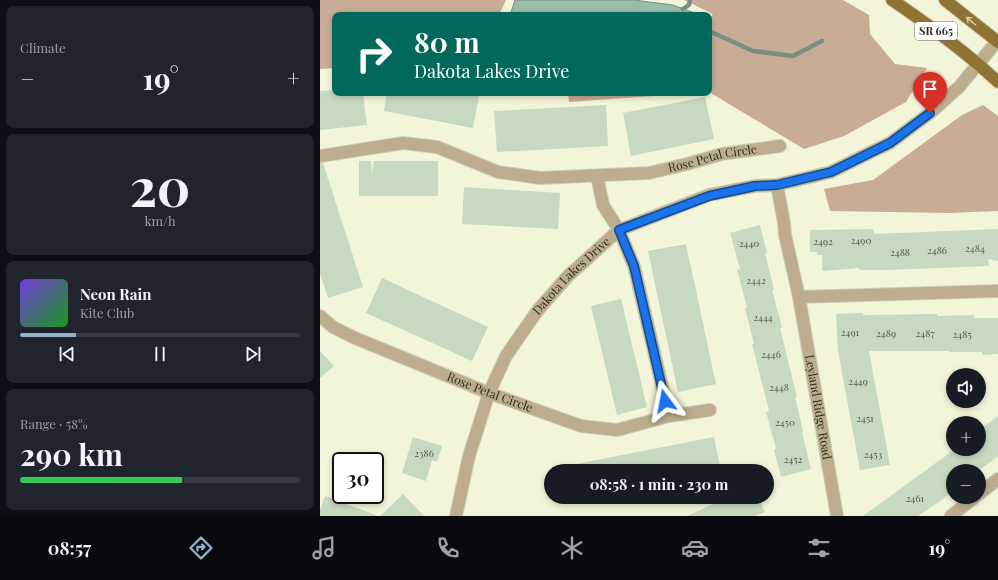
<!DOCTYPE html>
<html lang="en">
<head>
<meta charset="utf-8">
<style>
  body { margin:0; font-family:"Playfair Display",serif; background:#20242c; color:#f1f3f6; height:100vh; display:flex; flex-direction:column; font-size:15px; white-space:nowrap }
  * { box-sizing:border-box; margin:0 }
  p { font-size:13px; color:#9ea1a6 }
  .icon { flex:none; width:22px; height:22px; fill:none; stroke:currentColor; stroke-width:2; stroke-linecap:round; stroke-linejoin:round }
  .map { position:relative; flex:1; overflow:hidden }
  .side { display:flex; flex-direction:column; gap:6px; padding:6px; background:#0d0f14; width:320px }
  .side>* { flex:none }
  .banner { position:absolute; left:12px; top:12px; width:380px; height:84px; border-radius:8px; box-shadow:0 2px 6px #0003; background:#00695c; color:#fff; overflow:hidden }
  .fabs { position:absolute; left:626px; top:368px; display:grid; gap:8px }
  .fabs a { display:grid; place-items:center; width:40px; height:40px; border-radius:50%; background:#171b24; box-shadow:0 2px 6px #0003; font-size:20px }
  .speed { position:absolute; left:12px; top:452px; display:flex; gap:8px; font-size:20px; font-weight:700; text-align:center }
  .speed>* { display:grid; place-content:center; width:52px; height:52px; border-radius:50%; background:#171b24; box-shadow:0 2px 6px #0003; line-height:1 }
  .speed .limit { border:2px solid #111; border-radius:6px; background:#fff; color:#111 }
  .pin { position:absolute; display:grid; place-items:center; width:34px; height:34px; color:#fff; margin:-41px -17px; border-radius:50% 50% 50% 0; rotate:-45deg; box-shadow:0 0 4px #0007 }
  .pin .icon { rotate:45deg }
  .me { position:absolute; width:44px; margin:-22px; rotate:347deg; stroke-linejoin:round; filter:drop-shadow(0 0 3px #0008) }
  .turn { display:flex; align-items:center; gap:14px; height:84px; padding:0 16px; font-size:18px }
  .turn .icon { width:52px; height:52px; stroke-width:2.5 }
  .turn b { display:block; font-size:28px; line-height:34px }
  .big { font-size:30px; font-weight:700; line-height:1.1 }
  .side .tile { flex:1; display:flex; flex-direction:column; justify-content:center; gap:6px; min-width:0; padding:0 14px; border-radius:8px; background:#20242c }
  .side .dial { align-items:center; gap:0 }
  .dial b { font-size:52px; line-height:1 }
  .song { display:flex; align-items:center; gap:12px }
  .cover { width:48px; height:48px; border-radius:6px; background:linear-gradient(135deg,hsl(260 70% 55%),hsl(120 70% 35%)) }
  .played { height:4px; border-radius:2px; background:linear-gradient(90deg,#8fb3cc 20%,#363941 20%) }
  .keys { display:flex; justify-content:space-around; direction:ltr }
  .heat { display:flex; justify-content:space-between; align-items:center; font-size:22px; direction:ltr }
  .charge { height:6px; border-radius:3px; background:linear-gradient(90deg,#34c759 58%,#363941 0) }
  .trip { position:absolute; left:224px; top:464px; width:230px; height:40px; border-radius:20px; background:#171b24; box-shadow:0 2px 6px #0003; font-weight:700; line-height:40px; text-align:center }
  .dock { display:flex; height:64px; justify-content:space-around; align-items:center; background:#090b0e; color:#9ea1a6 }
  .dock .icon { width:28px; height:28px }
  .dock .current { color:#8fb3cc }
  .dock b { font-size:18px; color:#f1f3f6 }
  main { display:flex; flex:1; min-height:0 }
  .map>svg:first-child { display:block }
  .forest { fill:#c9ac96 }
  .water { fill:#99bcab; stroke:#779081 }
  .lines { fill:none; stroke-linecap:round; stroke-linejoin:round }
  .stream { stroke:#779081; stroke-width:4.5 }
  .building { fill:#c8d9c1 }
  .street-casing { stroke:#ced0b8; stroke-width:14 }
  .primary-casing { stroke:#ced0b8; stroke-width:14 }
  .street { stroke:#bdad8e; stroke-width:12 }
  .primary { stroke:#907333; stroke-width:12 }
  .oneway { stroke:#d3c7ad }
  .route-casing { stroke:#114b97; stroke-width:10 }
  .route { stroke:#1a73e8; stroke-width:7 }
  .labels { text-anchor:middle; stroke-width:3; stroke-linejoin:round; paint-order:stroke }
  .number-label { font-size:10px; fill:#515648 }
  .shield { fill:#fff; stroke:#696a62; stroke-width:1 }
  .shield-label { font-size:11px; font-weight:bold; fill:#292a1f }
  .street-label { font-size:12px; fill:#292a1f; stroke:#fff }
</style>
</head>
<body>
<main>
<section class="side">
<div class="tile"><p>Climate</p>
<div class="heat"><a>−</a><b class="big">19°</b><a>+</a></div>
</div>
<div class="tile dial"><b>20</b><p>km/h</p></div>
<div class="tile">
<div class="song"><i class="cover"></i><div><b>Neon Rain</b><p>Kite Club</p></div></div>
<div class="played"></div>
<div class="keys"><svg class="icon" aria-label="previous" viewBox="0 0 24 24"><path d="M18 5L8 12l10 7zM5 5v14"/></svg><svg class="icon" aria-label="pause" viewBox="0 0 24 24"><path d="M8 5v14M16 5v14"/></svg><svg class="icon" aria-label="next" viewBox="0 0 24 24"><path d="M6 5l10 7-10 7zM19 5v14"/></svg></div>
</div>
<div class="tile"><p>Range · 58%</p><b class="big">290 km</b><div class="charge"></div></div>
</section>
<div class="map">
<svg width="678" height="516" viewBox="0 0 678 516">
  <rect width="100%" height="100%" fill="#f2f5d9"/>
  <g class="forest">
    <polygon points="0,0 186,0 179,15 15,15 15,68 0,69"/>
    <polygon points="364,0 523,0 549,15 550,34 575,64 607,68 586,102 524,136 484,149 389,92 389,19 393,14"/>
    <polygon points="248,93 375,93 249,102"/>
    <polygon points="663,105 678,116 678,211 629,213 510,211 504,189 553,180 642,115"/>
  </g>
  <polygon class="water" points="195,0 314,0 353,5 380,15 190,15"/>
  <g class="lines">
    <g class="stream">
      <polyline points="363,9 369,5 370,0"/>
      <polyline points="389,31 433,51 473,56 502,41"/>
    </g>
  </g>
  <g class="building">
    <polygon points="15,90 15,93 43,93 47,125 0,130 0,91"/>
    <polygon points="67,93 143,93 159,96 153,128 64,111"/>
    <polygon points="385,97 394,139 311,156 303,113"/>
    <polygon points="286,105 288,146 177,152 174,111"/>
    <polygon points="39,161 51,161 52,173 54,161 118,161 118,196 39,196"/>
    <polygon points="0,163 3,163 43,287 8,298 0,273"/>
    <polygon points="144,187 240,193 238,229 142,224"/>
    <polygon points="440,225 447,253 445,253 454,290 452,290 462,327 460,328 477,397 475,397 483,431 482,432 491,469 461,477 454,450 456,449 446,412 449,411 432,344 434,344 425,308 427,307 417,270 420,269 410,233"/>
    <polygon points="553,229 554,234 678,229 678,261 668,259 669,266 567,270 539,270 539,268 502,271 502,255 498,255 497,252 490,252 490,230"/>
    <polygon points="366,244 396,384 358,392 328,251"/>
    <polygon points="62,278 168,327 152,361 46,313"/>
    <polygon points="301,299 327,407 297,415 271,306"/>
    <polygon points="543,313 543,315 617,314 617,316 654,315 654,318 678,318 678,354 662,355 662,352 629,352 629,351 549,351 570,465 540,470 518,351 516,314"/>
    <polygon points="0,351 14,366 0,378"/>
    <polygon points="678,416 678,456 658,471 633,471 633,491 623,499 598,516 543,516 635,449 659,449 659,430"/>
    <polygon points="93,437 122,446 117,462 112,460 106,481 82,473"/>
    <polygon points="394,437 401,471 252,471 251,465"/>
    <polygon points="83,494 104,516 60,516"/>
    <polygon points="5,496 56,515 56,516 0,516 0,510"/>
    <polygon points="408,497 438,497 445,512 435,516 367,516"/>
  </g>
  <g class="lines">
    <g class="street-casing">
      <g id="street">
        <path id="s1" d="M0 156 83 143 117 147 178 172 220 178 329 173 367 164 402 154 460 146"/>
        <path id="s2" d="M457 185 464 223 465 235 479 297 517 516"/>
        <polyline points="479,297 678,291"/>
        <path id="s3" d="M0 316 13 327 35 338 169 393 261 426 297 430 349 416 314 266 299 230 283 205 277 176"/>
        <polyline points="349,416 390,410"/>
        <polyline points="659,494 678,479"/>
        <path id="s4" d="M136 516 149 456 169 393 186 356 218 310 248 276 299 230 389 195 435 186 457 185 511 172 549 153 570 143 610 113 639 87 678 40"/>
        <polyline points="631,516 655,497"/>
      </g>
    </g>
    <g class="primary-casing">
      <g id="primary">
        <path d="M572 0C609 25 645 51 678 82"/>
        <polyline points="625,0 678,42"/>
      </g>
    </g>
    <use href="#street" class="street"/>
    <use href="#primary" class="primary"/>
  </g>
  <defs><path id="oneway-shaft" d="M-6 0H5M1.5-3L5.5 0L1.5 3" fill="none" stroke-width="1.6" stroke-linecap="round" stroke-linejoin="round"/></defs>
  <use class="oneway" href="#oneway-shaft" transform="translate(651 21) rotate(-141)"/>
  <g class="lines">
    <g class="route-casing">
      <polyline id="route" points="345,401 314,266 299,230 389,196 435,186 457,185 511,172 570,143 610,113"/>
    </g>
    <use href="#route" class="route"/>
  </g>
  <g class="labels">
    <g class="number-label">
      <text x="541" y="244">2490</text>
      <text x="503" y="245">2492</text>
      <text x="429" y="247">2440</text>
      <text x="655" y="252">2484</text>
      <text x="617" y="254">2486</text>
      <text x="580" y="256">2488</text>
      <text x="436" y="284">2442</text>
      <text x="443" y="321">2444</text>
      <text x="530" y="336">2491</text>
      <text x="566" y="337">2489</text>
      <text x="605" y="337">2487</text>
      <text x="642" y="338">2485</text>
      <text x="451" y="358">2446</text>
      <text x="538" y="385">2449</text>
      <text x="459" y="391">2448</text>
      <text x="545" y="422">2451</text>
      <text x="465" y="426">2450</text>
      <text x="104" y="457">2386</text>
      <text x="553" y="458">2453</text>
      <text x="473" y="463">2452</text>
      <text x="595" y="502">2461</text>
    </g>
    <rect class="shield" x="595" y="22" width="42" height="18" rx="3"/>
    <g class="shield-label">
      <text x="616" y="35">SR 665</text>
    </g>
    <g class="street-label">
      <text dy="4" stroke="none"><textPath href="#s1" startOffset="401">Rose Petal Circle</textPath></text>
      <text dy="4" stroke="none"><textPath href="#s4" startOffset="272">Dakota Lakes Drive</textPath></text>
      <text dy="4" stroke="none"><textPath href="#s3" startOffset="187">Rose Petal Circle</textPath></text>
      <text dy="4" stroke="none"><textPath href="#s2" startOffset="226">Leyland Ridge Road</textPath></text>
    </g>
  </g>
</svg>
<div class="fabs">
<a><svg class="icon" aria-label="sound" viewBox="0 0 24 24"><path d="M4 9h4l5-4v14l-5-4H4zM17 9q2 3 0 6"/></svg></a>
<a>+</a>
<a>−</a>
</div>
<div class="speed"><div class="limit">30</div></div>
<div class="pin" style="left:610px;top:113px;background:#d93025"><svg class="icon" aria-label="arrive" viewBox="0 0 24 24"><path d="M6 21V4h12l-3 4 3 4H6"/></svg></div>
<svg class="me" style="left:345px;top:401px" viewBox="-20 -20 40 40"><path d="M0-17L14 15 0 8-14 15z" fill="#1a73e8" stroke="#fff" stroke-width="4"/></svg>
<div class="trip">08:58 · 1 min · 230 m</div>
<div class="banner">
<div class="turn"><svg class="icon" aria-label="right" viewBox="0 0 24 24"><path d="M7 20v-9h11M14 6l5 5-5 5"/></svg><div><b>80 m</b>Dakota Lakes Drive</div></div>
</div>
</div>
</main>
<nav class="dock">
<b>08:57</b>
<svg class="icon current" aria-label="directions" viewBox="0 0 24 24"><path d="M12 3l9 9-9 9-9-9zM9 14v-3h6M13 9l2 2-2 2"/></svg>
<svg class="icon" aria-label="music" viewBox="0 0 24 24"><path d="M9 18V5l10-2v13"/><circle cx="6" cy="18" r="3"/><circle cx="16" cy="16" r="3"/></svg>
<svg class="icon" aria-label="phone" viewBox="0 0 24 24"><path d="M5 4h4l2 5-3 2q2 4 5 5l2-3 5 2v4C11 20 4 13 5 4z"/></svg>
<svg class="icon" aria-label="climate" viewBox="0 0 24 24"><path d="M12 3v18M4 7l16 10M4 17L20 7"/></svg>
<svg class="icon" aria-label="car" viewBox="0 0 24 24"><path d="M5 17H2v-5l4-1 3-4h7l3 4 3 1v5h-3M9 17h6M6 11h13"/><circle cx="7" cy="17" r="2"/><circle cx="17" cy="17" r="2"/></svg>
<svg class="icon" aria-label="filters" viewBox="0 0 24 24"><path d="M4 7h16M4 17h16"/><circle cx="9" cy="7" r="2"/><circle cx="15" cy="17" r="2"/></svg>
<b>19°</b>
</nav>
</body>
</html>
